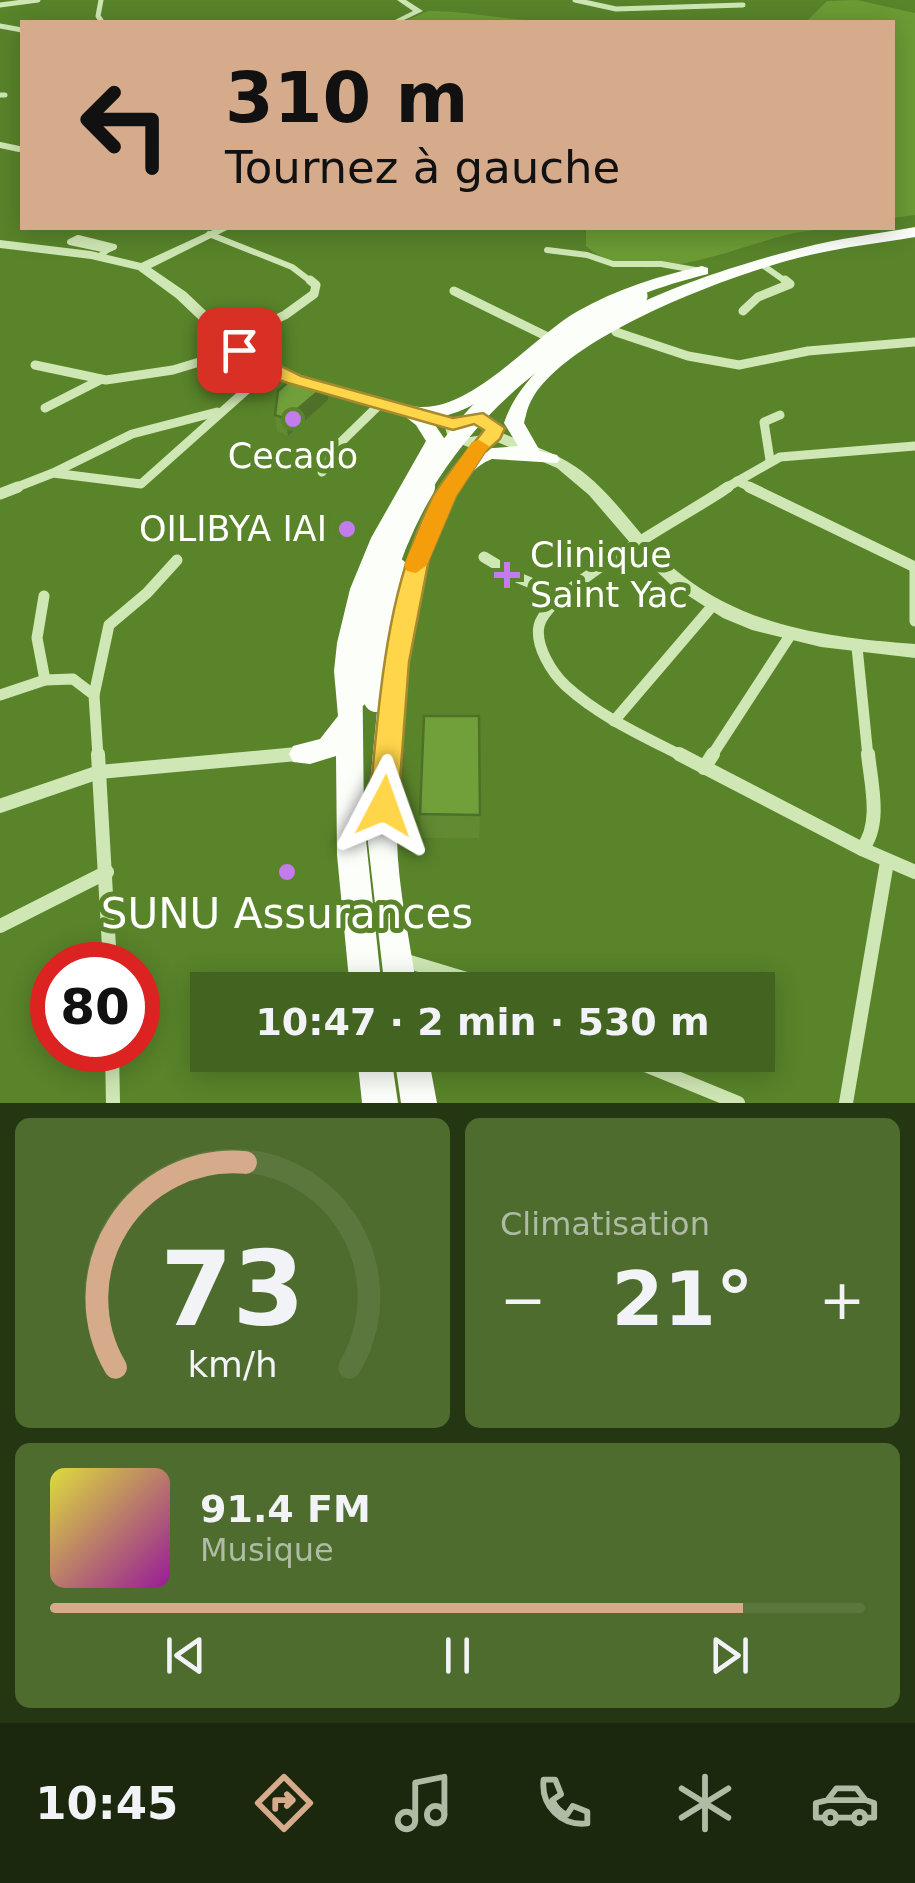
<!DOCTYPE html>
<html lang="fr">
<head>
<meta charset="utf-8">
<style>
  body { margin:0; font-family:"DejaVu Sans",sans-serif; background:#4d6c2d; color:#f1f3f6; height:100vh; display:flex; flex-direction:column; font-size:38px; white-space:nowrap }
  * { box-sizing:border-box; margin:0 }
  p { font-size:32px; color:#afbca5 }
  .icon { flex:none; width:55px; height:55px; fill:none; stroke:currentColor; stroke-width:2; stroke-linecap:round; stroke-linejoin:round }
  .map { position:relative; height:1103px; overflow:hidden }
  .side { display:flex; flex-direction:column; gap:15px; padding:15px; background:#253612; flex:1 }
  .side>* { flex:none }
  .guide { position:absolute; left:20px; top:20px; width:875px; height:210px; border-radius:0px; box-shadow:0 5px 25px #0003; background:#d6ab8b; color:#111; overflow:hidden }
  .speed { position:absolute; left:30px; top:942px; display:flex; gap:20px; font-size:50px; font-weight:700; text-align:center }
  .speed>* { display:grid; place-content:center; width:130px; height:130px; border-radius:50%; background:#436320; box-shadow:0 5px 25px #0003; line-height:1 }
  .speed .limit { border:15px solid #d22; background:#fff; color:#111 }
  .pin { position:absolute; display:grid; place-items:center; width:85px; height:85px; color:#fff; margin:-42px; border-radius:20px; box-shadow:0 5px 15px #0006 }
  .me { position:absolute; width:110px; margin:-55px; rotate:4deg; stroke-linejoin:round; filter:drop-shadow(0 0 8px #0008) }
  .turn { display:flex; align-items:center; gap:35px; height:210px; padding:0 40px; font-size:45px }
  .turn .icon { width:130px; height:130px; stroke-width:2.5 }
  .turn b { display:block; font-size:70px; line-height:85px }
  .big { font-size:75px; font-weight:800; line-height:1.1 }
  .side .card { flex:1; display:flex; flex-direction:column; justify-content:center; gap:15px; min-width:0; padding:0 35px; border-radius:15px; background:#4d6c2d }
  .side .dial { align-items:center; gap:0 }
  .dial svg { height:260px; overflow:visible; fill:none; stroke:#5b773e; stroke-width:7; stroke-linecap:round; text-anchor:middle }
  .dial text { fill:#f1f3f6; stroke:none }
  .song { display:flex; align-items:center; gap:30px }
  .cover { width:120px; height:120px; border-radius:15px; background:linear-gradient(135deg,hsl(60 70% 55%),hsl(300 70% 35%)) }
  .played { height:10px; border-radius:5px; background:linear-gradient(90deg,#d6ab8b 85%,#5b773e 85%) }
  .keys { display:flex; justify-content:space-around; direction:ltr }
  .heat { display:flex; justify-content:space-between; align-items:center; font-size:55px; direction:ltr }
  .side .tiles { flex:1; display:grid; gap:15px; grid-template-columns:1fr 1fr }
  .card:last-child { grid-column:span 2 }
  .trip { position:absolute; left:190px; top:972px; width:585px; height:100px; border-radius:0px; background:#436320; box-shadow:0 5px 25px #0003; font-weight:800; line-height:100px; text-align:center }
  .menu { display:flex; height:160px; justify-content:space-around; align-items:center; background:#1b280d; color:#afbca5 }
  .menu .icon { width:70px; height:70px }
  .menu .current { color:#d6ab8b }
  .menu b { font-size:45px; color:#f1f3f6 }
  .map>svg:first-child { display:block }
  .green { fill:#6c9b35 }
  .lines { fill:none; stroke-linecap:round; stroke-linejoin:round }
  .minor-far4 { stroke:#cfe7b4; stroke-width:5 }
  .minor-far3 { stroke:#cfe7b4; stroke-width:6 }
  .minor-far2 { stroke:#cfe7b4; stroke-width:9 }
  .minor-far1 { stroke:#cfe7b4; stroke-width:11 }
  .minor { stroke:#cfe7b4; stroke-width:14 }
  .tertiary { fill:#cfe7b4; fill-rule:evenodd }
  .trunk { fill:#fcfefa; fill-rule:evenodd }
  .trunk-bridge-far1 { stroke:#fcfefa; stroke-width:19 }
  .trunk-bridge { stroke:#fcfefa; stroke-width:24 }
  .wall { fill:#618a33 }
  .shaded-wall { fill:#4f7029 }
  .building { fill:#71a03b; stroke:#4f7029; stroke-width:2.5 }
  .route { fill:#ffd54a; stroke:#a68a30; stroke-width:2.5 }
  .slow { fill:#f59e0b }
  .poi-dot { fill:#c37ced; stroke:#59842a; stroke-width:4 }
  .labels { text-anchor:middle; stroke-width:10; stroke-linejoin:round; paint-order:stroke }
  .poi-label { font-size:35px; fill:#fff; stroke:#59842a }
  .near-poi-label { font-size:42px; fill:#fff; stroke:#59842a }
</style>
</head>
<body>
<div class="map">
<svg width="915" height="1103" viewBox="0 0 915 1103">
  <rect width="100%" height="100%" fill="#59842a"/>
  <g class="green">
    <polygon points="857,0 915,13 915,215 893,218 892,22 806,22 827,1"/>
    <path d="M428 11C471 11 512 21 555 22H402Z"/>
    <path d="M586 228H832C817 230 801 231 786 235 729 249 638 293 586 246Z"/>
  </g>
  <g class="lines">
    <g class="minor-far4">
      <polyline points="101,0 98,16 102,22"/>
      <polyline points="575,0 616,9 743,5"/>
      <polyline points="0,5 38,0"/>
      <polyline points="0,26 22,30"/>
      <polyline points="0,95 5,95"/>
    </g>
    <g class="minor-far3">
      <polyline points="0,145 19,149"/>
      <polyline points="209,234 292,267 313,283"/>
      <polygon points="78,238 114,247 107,250 70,242"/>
      <polyline points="547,250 587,255 613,264 661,264 701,271"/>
      <polyline points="100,256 107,250"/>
      <polyline points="761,264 788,283"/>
    </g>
    <g class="minor-far2">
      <polyline points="454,291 548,337"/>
      <polyline points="743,311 758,297 790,284 785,280"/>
      <polyline points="613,325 616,332 688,356 739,365 808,351 915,342"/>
      <polyline points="229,341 285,315 314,294 316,285 310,280"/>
      <polyline points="35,365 106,380 173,370 239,350"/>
      <polyline points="45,408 100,380"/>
      <polyline points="770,460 764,422 780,415"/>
      <polyline points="322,472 336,447 381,403"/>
      <polyline points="53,473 132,434 217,412"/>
      <polyline points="737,481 754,489"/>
      <polyline points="12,489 53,473 141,484 269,370"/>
      <polyline points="724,489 780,457 915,446"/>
    </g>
    <g class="minor-far1">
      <polyline points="749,487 915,567"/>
      <polyline points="0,494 18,487"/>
      <polyline points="484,557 519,578 562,596"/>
      <polyline points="915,567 915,621"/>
      <polyline points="44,596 37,638 45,680"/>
      <polyline points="857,647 868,757"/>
      <polyline points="0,695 45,680 73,679 94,695 98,757"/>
      <polyline points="94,695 109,625 147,593 177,560"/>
      <polyline points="614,721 714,604"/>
      <polyline points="268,757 302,754"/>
      <path d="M684 757C643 736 600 717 566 686 552 673 535 646 539 626 546 589 693 512 728 487"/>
      <polyline points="711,757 791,634"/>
    </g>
    <g class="minor">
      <polyline points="98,754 110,965"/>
      <polyline points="679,754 862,849 915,872"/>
      <polyline points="704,768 713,754"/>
      <polyline points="0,806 99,772 297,754"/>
      <path d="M862 849C882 824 871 784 868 754"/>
      <polyline points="0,926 107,872"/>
      <polyline points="403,960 503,990"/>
      <polyline points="112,1050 113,1103"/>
      <polyline points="621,1055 738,1103"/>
      <polyline points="846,1103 887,862"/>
    </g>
    <g class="tertiary">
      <polygon points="397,0 406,0 423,11 400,22 391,22 413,11"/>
      <path d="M217 228H231L151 268 186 292 244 347 274 367 451 420 476 413 499 423 500 432C525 443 553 451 576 467 618 496 643 545 683 576 750 628 833 638 915 644V658L821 647 752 630 723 618 670 584 645 560 589 495 557 468 495 441 468 447 448 438 445 427 264 373 234 353 176 298 138 270 91 259 0 248V240L91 251 141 263ZM474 423 486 428 483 435 470 437 460 432V426Z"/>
    </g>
    <g class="trunk">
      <path d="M915 227V237C880 243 844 247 810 255 739 271 565 335 531 401 527 408 526 416 524 423L540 451 557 455 560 459 557 463 492 459C410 490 395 761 397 839 398 889 410 941 417 990H385L366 825 381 670 398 586 428 507 452 468 481 449 518 446 504 423C537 325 711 271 802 248 839 238 878 234 915 227Z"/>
      <path d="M702 266 708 268V274C660 286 614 302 572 329 525 360 491 410 431 419L446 441 382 563 362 643 364 821 382 990H350L337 855 336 756 310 764 293 762 289 754 293 746 320 739 338 716 334 671 337 643 350 589 371 538 426 441 416 425 398 411 408 405C465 421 530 338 578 311 617 289 659 276 702 266Z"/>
      <polygon points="357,1055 391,1055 398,1103 362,1103"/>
      <polygon points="394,1055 428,1055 437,1103 401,1103"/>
    </g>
    <path class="trunk-bridge-far1" d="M421 489C474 400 548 344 638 296"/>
    <g class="trunk-bridge">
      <path d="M356 696C368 622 384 552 423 487"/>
      <polyline points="376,700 384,623 396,570"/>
    </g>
  </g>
  <g class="wall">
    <polygon points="328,400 288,436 277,431 275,415"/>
    <polygon points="420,814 480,815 479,838 421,838"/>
  </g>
  <polygon class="shaded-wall" points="327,384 328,400 288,436 286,419"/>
  <g class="building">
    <polygon points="296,375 327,384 286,419 275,415 278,391"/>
    <polygon points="424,716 479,716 480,815 420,814"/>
  </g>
  <path class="route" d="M239 345 301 376 453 418 483 413 505 428 500 439 484 453 456 496 429 559 409 662 398 806 394 815 384 818 374 815 369 806C380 702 384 592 433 497 447 472 468 452 484 430L474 424 453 430 288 383 263 374 233 354V346Z"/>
  <polygon class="slow" points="479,440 489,446 456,496 427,565 416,573 407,571 404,565 434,496 472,442"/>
  <g class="poi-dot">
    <circle cx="293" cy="419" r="10"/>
    <circle cx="347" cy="529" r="10"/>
    <path d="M502 560h10v10h10v10h-10v10h-10v-10h-10v-10h10z"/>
    <circle cx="287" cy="872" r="10"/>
  </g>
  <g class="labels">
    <g class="poi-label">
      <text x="293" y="468">Cecado</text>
      <text x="327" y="541" text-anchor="end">OILIBYA IAI</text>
      <text x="530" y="567" text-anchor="start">Clinique<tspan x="530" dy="40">Saint Yac</tspan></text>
    </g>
    <g class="near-poi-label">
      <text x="287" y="928">SUNU Assurances</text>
    </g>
  </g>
</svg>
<div class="speed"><div class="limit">80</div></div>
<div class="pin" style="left:239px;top:350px;background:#d93025"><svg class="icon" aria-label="arrive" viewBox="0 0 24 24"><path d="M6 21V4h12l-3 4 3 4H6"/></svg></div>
<svg class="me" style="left:384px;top:806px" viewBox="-20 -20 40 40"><path d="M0-17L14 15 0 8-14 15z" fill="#ffd54a" stroke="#fff" stroke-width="4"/></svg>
<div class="trip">10:47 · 2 min · 530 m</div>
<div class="guide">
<div class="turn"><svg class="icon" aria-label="left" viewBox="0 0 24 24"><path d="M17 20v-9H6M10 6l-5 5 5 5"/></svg><div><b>310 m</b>Tournez à gauche</div></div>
</div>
</div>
<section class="side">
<div class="tiles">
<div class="card dial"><svg viewBox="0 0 100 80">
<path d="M14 69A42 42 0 1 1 86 69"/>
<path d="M14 69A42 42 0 0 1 54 6" stroke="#d6ab8b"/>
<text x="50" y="56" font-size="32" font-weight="700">73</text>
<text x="50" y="72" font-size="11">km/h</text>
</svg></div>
<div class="card"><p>Climatisation</p>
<div class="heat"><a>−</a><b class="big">21°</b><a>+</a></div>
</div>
<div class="card">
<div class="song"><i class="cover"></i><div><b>91.4 FM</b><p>Musique</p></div></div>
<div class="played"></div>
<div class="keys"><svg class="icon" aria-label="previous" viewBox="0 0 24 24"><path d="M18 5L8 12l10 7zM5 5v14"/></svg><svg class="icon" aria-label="pause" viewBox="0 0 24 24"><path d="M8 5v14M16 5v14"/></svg><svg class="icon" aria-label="next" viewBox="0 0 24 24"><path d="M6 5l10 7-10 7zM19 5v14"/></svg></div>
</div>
</div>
</section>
<nav class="menu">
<b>10:45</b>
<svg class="icon current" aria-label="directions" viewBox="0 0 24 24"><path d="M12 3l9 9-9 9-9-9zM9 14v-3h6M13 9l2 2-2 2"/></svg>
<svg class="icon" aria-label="music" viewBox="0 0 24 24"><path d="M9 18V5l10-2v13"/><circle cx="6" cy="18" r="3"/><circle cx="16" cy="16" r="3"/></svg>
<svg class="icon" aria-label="phone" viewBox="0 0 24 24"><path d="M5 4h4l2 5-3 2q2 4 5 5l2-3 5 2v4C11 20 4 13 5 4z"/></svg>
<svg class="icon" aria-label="climate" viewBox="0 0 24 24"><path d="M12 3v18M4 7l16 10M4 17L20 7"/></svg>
<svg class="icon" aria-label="car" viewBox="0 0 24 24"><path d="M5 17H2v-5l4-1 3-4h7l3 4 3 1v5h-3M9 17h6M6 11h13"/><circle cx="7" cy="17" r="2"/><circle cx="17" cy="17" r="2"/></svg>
</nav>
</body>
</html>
